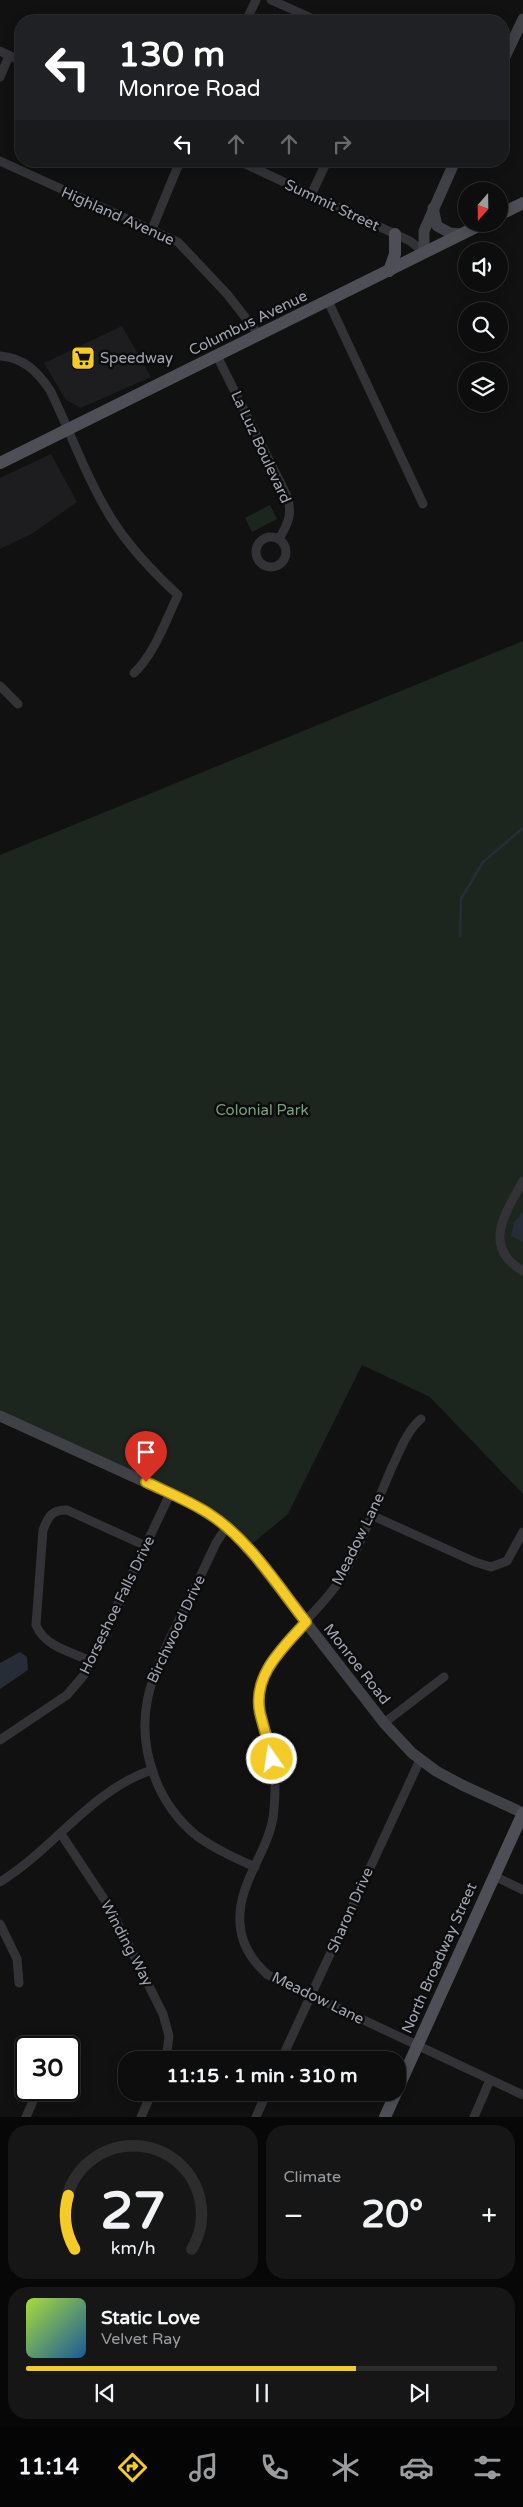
<!DOCTYPE html>
<html lang="en">
<head>
<meta charset="utf-8">
<style>
  body { margin:0; font-family:"Varela Round",sans-serif; background:#161617; color:#f1f3f6; height:100vh; display:flex; flex-direction:column; font-size:19px; white-space:nowrap }
  * { box-sizing:border-box; margin:0 }
  p { font-size:16px; color:#9a9c9e }
  .icon { flex:none; width:28px; height:28px; fill:none; stroke:currentColor; stroke-width:2; stroke-linecap:round; stroke-linejoin:round }
  .map { position:relative; height:2117px; overflow:hidden }
  .panel { display:flex; flex-direction:column; gap:8px; padding:8px; background:#070708; flex:1 }
  .panel>* { flex:none }
  .top-card { position:absolute; left:15px; top:15px; width:494px; height:152px; border-radius:20px; box-shadow:0 2px 12px #0003,0 0 0 1px #2d2d2e; background:#202124; color:#fff; overflow:hidden }
  .needle { width:32px; rotate:200deg }
  .buttons { position:absolute; left:458px; top:182px; display:grid; gap:10px }
  .buttons a { display:grid; place-items:center; width:50px; height:50px; border-radius:50%; background:#0d0d0e; box-shadow:0 2px 12px #0003,0 0 0 1px #2d2d2e; font-size:25px }
  .speed { position:absolute; left:15px; top:2036px; display:flex; gap:10px; font-size:25px; font-weight:700; text-align:center }
  .speed>* { display:grid; place-content:center; width:65px; height:65px; border-radius:50%; background:#0d0d0e; box-shadow:0 2px 12px #0003,0 0 0 1px #2d2d2e; line-height:1 }
  .speed .limit { border:2px solid #111; border-radius:8px; background:#fff; color:#111 }
  .pin { position:absolute; display:grid; place-items:center; width:42px; height:42px; color:#fff; margin:-51px -21px; border-radius:50% 50% 50% 0; rotate:-45deg; box-shadow:0 0 5px #0007 }
  .pin .icon { rotate:45deg }
  .me { position:absolute; width:55px; margin:-28px; rotate:347deg; stroke-linejoin:round; filter:drop-shadow(0 0 4px #0008) }
  .turn { display:flex; align-items:center; gap:18px; height:105px; padding:0 20px; font-size:22px }
  .turn .icon { width:65px; height:65px; stroke-width:2.5 }
  .turn b { display:block; font-size:35px; line-height:42px }
  .lanes { display:flex; align-items:center; height:48px; padding:0 20px; background:#0003; justify-content:center; gap:25px; direction:ltr }
  .lanes .off { opacity:.35 }
  .big { font-size:38px; font-weight:800; line-height:1.1 }
  .panel .widget { flex:1; display:flex; flex-direction:column; justify-content:center; gap:8px; min-width:0; padding:0 18px; border-radius:20px; background:#161617 }
  .panel .dial { align-items:center; gap:0 }
  .dial svg { height:130px; overflow:visible; fill:none; stroke:#2d2d2e; stroke-width:7; stroke-linecap:round; text-anchor:middle }
  .dial text { fill:#f1f3f6; stroke:none }
  .song { display:flex; align-items:center; gap:15px }
  .cover { width:60px; height:60px; border-radius:8px; background:linear-gradient(135deg,hsl(80 70% 55%),hsl(210 70% 35%)) }
  .played { height:5px; border-radius:2px; background:linear-gradient(90deg,#f4cb27 70%,#2d2d2e 70%) }
  .keys { display:flex; justify-content:space-around; direction:ltr }
  .heat { display:flex; justify-content:space-between; align-items:center; font-size:28px; direction:ltr }
  .panel .tiles { flex:1; display:grid; gap:8px; grid-template-columns:1fr 1fr }
  .widget:last-child { grid-column:span 2 }
  .trip { position:absolute; left:118px; top:2051px; width:288px; height:50px; border-radius:20px; background:#0d0d0e; box-shadow:0 2px 12px #0003,0 0 0 1px #2d2d2e; font-weight:800; line-height:50px; text-align:center }
  .tab-bar { display:flex; height:80px; justify-content:space-around; align-items:center; background:#050506; color:#9a9c9e }
  .tab-bar .icon { width:35px; height:35px }
  .tab-bar .selected { color:#f4cb27 }
  .tab-bar b { font-size:22px; color:#f1f3f6 }
  .map>svg:first-child { display:block }
  .built { fill:#1d1d1f }
  .green { fill:#1d251f }
  .water { fill:#272d36 }
  .lines { fill:none; stroke-linecap:round; stroke-linejoin:round }
  .stream { stroke:#272d36; stroke-width:2.5 }
  .street { stroke:#323237; stroke-width:9 }
  .secondary { stroke:#404047; stroke-width:11 }
  .primary { stroke:#4e4e56; stroke-width:12 }
  .route-casing { stroke:#9f8419; stroke-width:12 }
  .route { stroke:#f4cb27; stroke-width:9 }
  .labels { text-anchor:middle; stroke-width:5; stroke-linejoin:round; paint-order:stroke }
  .street-label { font-size:15px; fill:#a2a5b3; stroke:#0c0c0d }
  .poi-label { font-size:15px; fill:#a2a5b3; stroke:#0c0c0d; text-anchor:start }
  .park-label { font-size:15px; fill:#789f80; stroke:#0c0c0d }
</style>
</head>
<body>
<div class="map">
<svg width="523" height="2117" viewBox="0 0 523 2117">
  <rect width="100%" height="100%" fill="#111112"/>
  <g class="built">
    <polygon points="122,326 151,377 81,408 66,400 44,363"/>
    <polygon points="51,454 77,502 33,533 0,549 0,478"/>
  </g>
  <g class="green">
    <polygon points="270,505 277,519 252,532 245,518"/>
    <polygon points="523,641 523,1494 430,1397 362,1365 288,1514 247,1548 227,1526 0,1416 0,855"/>
  </g>
  <g class="water">
    <polygon points="523,1212 523,1242 511,1236 514,1222"/>
    <polygon points="20,1652 27,1657 28,1670 0,1689 0,1663"/>
  </g>
  <g class="lines">
    <polyline class="stream" points="460,936 461,899 483,862 523,828"/>
    <g class="street">
      <polyline points="271,0 318,21"/>
      <polyline points="246,21 256,0"/>
      <polyline points="0,51 21,61"/>
      <polyline points="0,77 9,56"/>
      <polyline points="0,161 178,242 227,294 259,335"/>
      <polyline points="239,161 410,241 424,252"/>
      <polyline points="311,195 327,161"/>
      <polyline points="152,229 180,161"/>
      <polyline points="328,301 423,504"/>
      <path d="M0 356C24 358 37 371 50 390 71 433 87 480 113 521 131 549 154 573 178 595 165 622 155 653 134 673"/>
      <path d="M217 356 287 496C293 513 288 524 279 539"/>
      <circle cx="271" cy="552" r="15"/>
      <polyline points="0,686 18,704"/>
      <path d="M523 1181C506 1212 481 1247 523 1271"/>
      <path d="M421 1419C407 1430 400 1451 392 1467 376 1504 362 1543 342 1577 321 1612 276 1642 264 1678 253 1710 270 1739 274 1771 276 1783 275 1796 274 1809 272 1849 237 1881 240 1923 241 1944 252 1961 268 1975L523 2095"/>
      <polyline points="371,1515 475,1562 491,1567 507,1561 523,1532"/>
      <path d="M227 1526 216 1543C204 1569 191 1596 178 1622 151 1677 132 1718 155 1778 163 1800 179 1822 197 1836 215 1849 235 1858 255 1867"/>
      <path d="M91 1661C71 1652 44 1646 36 1625L43 1530C48 1517 52 1509 67 1510L146 1546"/>
      <polyline points="384,1723 444,1677"/>
      <polyline points="0,1740 67,1695 84,1675 170,1494"/>
      <polyline points="61,1834 110,1908 163,2014 169,2036 166,2060"/>
      <polyline points="494,1876 523,1890"/>
      <path d="M0 1882C55 1848 91 1790 152 1770"/>
      <polyline points="0,1924 17,1959 19,1983"/>
      <polyline points="281,2060 420,1760"/>
      <polyline points="26,2117 38,2090"/>
      <polyline points="141,2117 152,2092"/>
      <polyline points="256,2117 267,2092"/>
      <polyline points="474,2117 490,2080"/>
    </g>
    <g class="secondary">
      <polyline points="502,63 523,19"/>
      <polyline points="433,208 437,226 450,233 461,234"/>
      <polyline points="424,252 424,231 455,161"/>
      <polyline points="0,1416 189,1502 227,1526 256,1558 384,1723 412,1753 436,1771 462,1785 523,1813"/>
    </g>
    <g class="primary">
      <polyline points="499,215 523,203"/>
      <polyline points="389,271 395,254 395,234"/>
      <polyline points="0,463 482,224"/>
      <polyline points="385,2117 523,1813"/>
    </g>
  </g>
  <g class="lines">
    <g class="route-casing">
      <path id="route" d="M146 1482C167 1492 189 1501 208 1513 249 1539 277 1585 306 1622 283 1648 252 1675 260 1713 264 1729 269 1744 272 1759"/>
    </g>
    <use href="#route" class="route"/>
  </g>
  <defs>
    <g id="supermarket-square" transform="scale(1.25)"><rect x="-9" y="-9" width="18" height="18" rx="4" fill="#f4cb27" stroke="#0c0c0d"/><path d="M-6-5.5h2.5l.6 2H6L4.5 2H-2.5L-4.4-4H-6ZM-1.5 3.2a1.3 1.3 0 1 0 .1 0ZM3 3.2a1.3 1.3 0 1 0 .1 0Z" fill="#111"/></g>
  </defs>
  <g fill-rule="evenodd">
    <use href="#supermarket-square" x="83" y="358"/>
  </g>
  <g class="labels">
    <g class="street-label">
      <text transform="translate(332 205) rotate(25)" y="5">Summit Street</text>
      <text transform="translate(118 216) rotate(24)" y="5">Highland Avenue</text>
      <text transform="translate(248 323) rotate(-26)" y="5">Columbus Avenue</text>
      <text transform="translate(261 447) rotate(65)" y="5">La Luz Boulevard</text>
      <text transform="translate(358 1539) rotate(-64)" y="5">Meadow Lane</text>
      <text transform="translate(117 1605) rotate(-64)" y="5">Horseshoe Falls Drive</text>
      <text transform="translate(176 1629) rotate(-65)" y="5">Birchwood Drive</text>
      <text transform="translate(357 1664) rotate(52)" y="5">Monroe Road</text>
      <text transform="translate(350 1910) rotate(-66)" y="5">Sharon Drive</text>
      <text transform="translate(127 1943) rotate(62)" y="5">Winding Way</text>
      <text transform="translate(439 1958) rotate(-66)" y="5">North Broadway Street</text>
      <text transform="translate(318 1998) rotate(26)" y="5">Meadow Lane</text>
    </g>
    <g class="poi-label">
      <text x="100" y="363">Speedway</text>
    </g>
    <g class="park-label">
      <text x="262" y="1115">Colonial Park</text>
    </g>
  </g>
</svg>
<div class="buttons">
<a><svg class="needle" viewBox="-14 -14 28 28"><path d="M0-13l5 13h-10z" fill="#e53935"/><path d="M0 13l5-13h-10z" fill="#9a9c9e"/></svg></a>
<a><svg class="icon" aria-label="sound" viewBox="0 0 24 24"><path d="M4 9h4l5-4v14l-5-4H4zM17 9q2 3 0 6"/></svg></a>
<a><svg class="icon" aria-label="search" viewBox="0 0 24 24"><circle cx="10" cy="10" r="6"/><path d="M15 15l6 6"/></svg></a>
<a><svg class="icon" aria-label="layers" viewBox="0 0 24 24"><path d="M12 4l9 5-9 5-9-5zM3 14l9 5 9-5"/></svg></a>
</div>
<div class="speed"><div class="limit">30</div></div>
<div class="pin" style="left:146px;top:1482px;background:#d93025"><svg class="icon" aria-label="arrive" viewBox="0 0 24 24"><path d="M6 21V4h12l-3 4 3 4H6"/></svg></div>
<svg class="me" style="left:272px;top:1759px" viewBox="-20 -20 40 40"><circle r="17" fill="#f4cb27" stroke="#fff" stroke-width="3"/><path d="M0-11L8 9 0 5-8 9z" fill="#fff"/></svg>
<div class="trip">11:15 · 1 min · 310 m</div>
<div class="top-card">
<div class="turn"><svg class="icon" aria-label="left" viewBox="0 0 24 24"><path d="M17 20v-9H6M10 6l-5 5 5 5"/></svg><div><b>130 m</b>Monroe Road</div></div>
<div class="lanes"><svg class="icon" aria-label="left" viewBox="0 0 24 24"><path d="M17 20v-9H6M10 6l-5 5 5 5"/></svg><svg class="icon off" aria-label="ahead" viewBox="0 0 24 24"><path d="M12 20V5M6 11l6-6 6 6"/></svg><svg class="icon off" aria-label="ahead" viewBox="0 0 24 24"><path d="M12 20V5M6 11l6-6 6 6"/></svg><svg class="icon off" aria-label="right" viewBox="0 0 24 24"><path d="M7 20v-9h11M14 6l5 5-5 5"/></svg></div>
</div>
</div>
<section class="panel">
<div class="tiles">
<div class="widget dial"><svg viewBox="0 0 100 80">
<path d="M14 69A42 42 0 1 1 86 69"/>
<path d="M14 69A42 42 0 0 1 10 36" stroke="#f4cb27"/>
<text x="50" y="56" font-size="32" font-weight="700">27</text>
<text x="50" y="72" font-size="11">km/h</text>
</svg></div>
<div class="widget"><p>Climate</p>
<div class="heat"><a>−</a><b class="big">20°</b><a>+</a></div>
</div>
<div class="widget">
<div class="song"><i class="cover"></i><div><b>Static Love</b><p>Velvet Ray</p></div></div>
<div class="played"></div>
<div class="keys"><svg class="icon" aria-label="previous" viewBox="0 0 24 24"><path d="M18 5L8 12l10 7zM5 5v14"/></svg><svg class="icon" aria-label="pause" viewBox="0 0 24 24"><path d="M8 5v14M16 5v14"/></svg><svg class="icon" aria-label="next" viewBox="0 0 24 24"><path d="M6 5l10 7-10 7zM19 5v14"/></svg></div>
</div>
</div>
</section>
<nav class="tab-bar">
<b>11:14</b>
<svg class="icon selected" aria-label="directions" viewBox="0 0 24 24"><path d="M12 3l9 9-9 9-9-9zM9 14v-3h6M13 9l2 2-2 2"/></svg>
<svg class="icon" aria-label="music" viewBox="0 0 24 24"><path d="M9 18V5l10-2v13"/><circle cx="6" cy="18" r="3"/><circle cx="16" cy="16" r="3"/></svg>
<svg class="icon" aria-label="phone" viewBox="0 0 24 24"><path d="M5 4h4l2 5-3 2q2 4 5 5l2-3 5 2v4C11 20 4 13 5 4z"/></svg>
<svg class="icon" aria-label="climate" viewBox="0 0 24 24"><path d="M12 3v18M4 7l16 10M4 17L20 7"/></svg>
<svg class="icon" aria-label="car" viewBox="0 0 24 24"><path d="M5 17H2v-5l4-1 3-4h7l3 4 3 1v5h-3M9 17h6M6 11h13"/><circle cx="7" cy="17" r="2"/><circle cx="17" cy="17" r="2"/></svg>
<svg class="icon" aria-label="filters" viewBox="0 0 24 24"><path d="M4 7h16M4 17h16"/><circle cx="9" cy="7" r="2"/><circle cx="15" cy="17" r="2"/></svg>
</nav>
</body>
</html>
